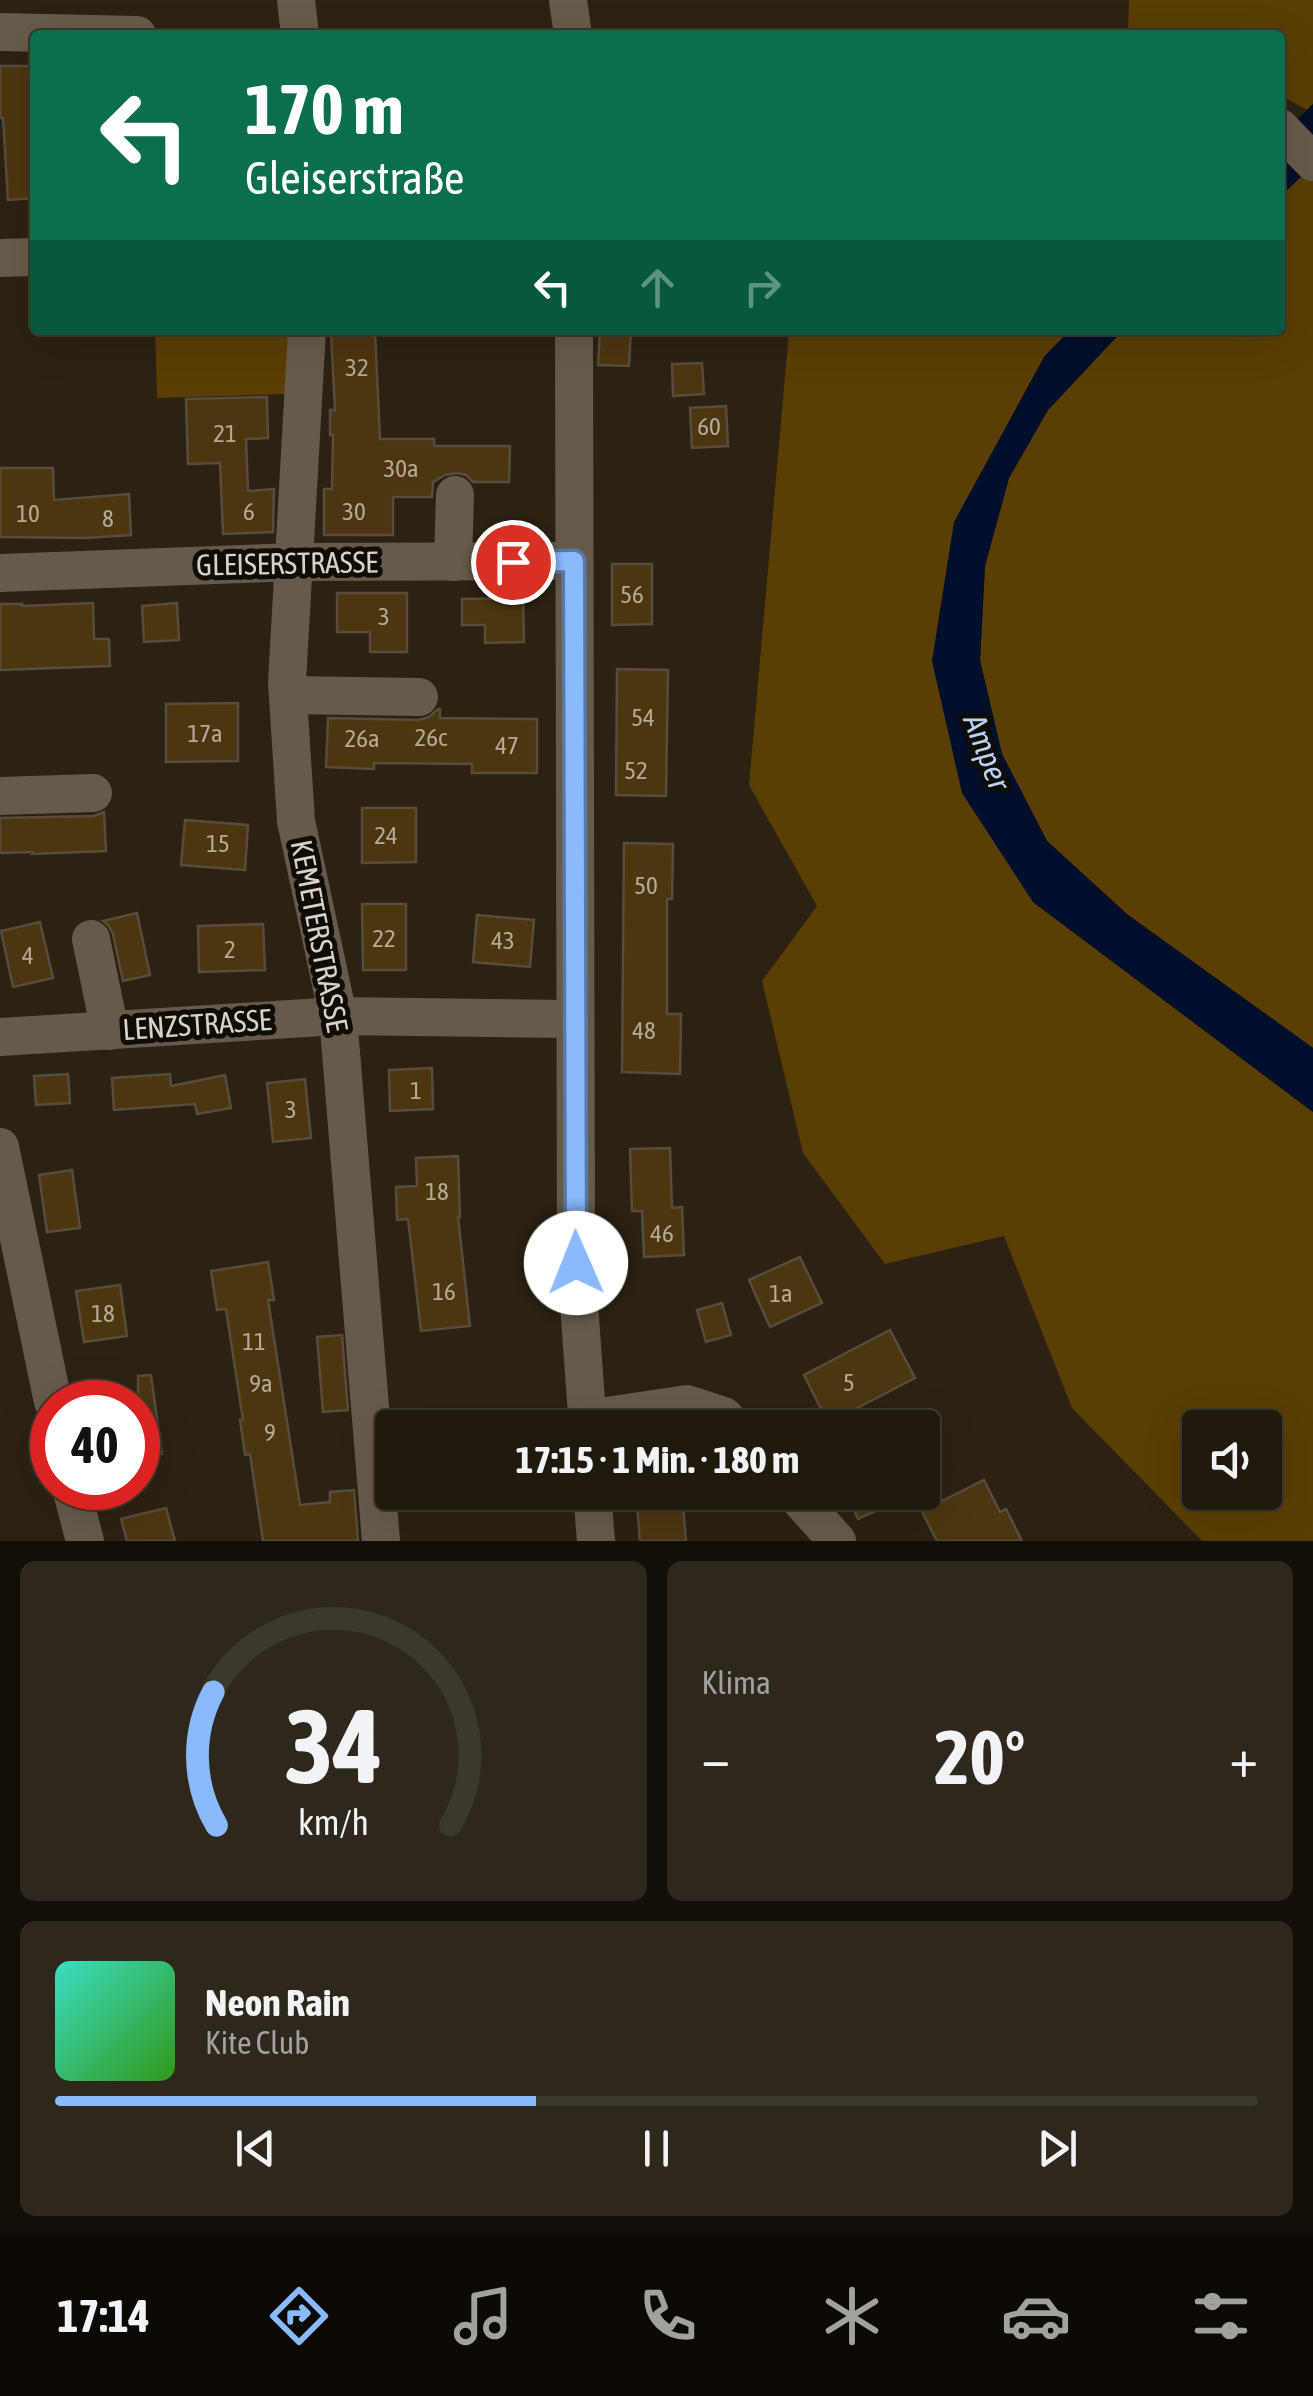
<!DOCTYPE html>
<html lang="de">
<head>
<meta charset="utf-8">
<style>
  body { margin:0; font-family:"Asap Condensed",sans-serif; background:#2d271c; color:#f1f3f6; height:100vh; display:flex; flex-direction:column; font-size:38px; white-space:nowrap }
  * { box-sizing:border-box; margin:0 }
  p { font-size:32px; color:#a2a19e }
  .icon { flex:none; width:55px; height:55px; fill:none; stroke:currentColor; stroke-width:2; stroke-linecap:round; stroke-linejoin:round }
  .map { position:relative; height:1541px; overflow:hidden }
  .side { display:flex; flex-direction:column; gap:20px; padding:20px; background:#120e08; flex:1 }
  .side>* { flex:none }
  .top-card { position:absolute; left:30px; top:30px; width:1255px; height:305px; border-radius:10px; box-shadow:0 10px 40px #0002,0 0 0 2px #3d382e; background:#0b6e4f; color:#fff; overflow:hidden }
  .tools { position:absolute; left:1182px; top:1410px; display:grid; gap:20px }
  .tools a { display:grid; place-items:center; width:100px; height:100px; border-radius:10px; background:#201a0e; box-shadow:0 10px 40px #0002,0 0 0 2px #3d382e; font-size:50px }
  .speed { position:absolute; left:30px; top:1380px; display:flex; gap:20px; font-size:50px; font-weight:700; text-align:center }
  .speed>* { display:grid; place-content:center; width:130px; height:130px; border-radius:50%; background:#201a0e; box-shadow:0 10px 40px #0002,0 0 0 2px #3d382e; line-height:1 }
  .speed .limit { border:15px solid #d22; background:#fff; color:#111 }
  .pin { position:absolute; display:grid; place-items:center; width:85px; height:85px; color:#fff; margin:-42px; border:5px solid #fff; border-radius:50%; box-shadow:0 2px 10px #0007 }
  .me { position:absolute; width:110px; margin:-55px; rotate:359deg; stroke-linejoin:round; filter:drop-shadow(0 0 8px #0008) }
  .turn { display:flex; align-items:center; gap:35px; height:210px; padding:0 50px; font-size:45px }
  .turn .icon { width:130px; height:130px; stroke-width:2.5 }
  .turn b { display:block; font-size:70px; line-height:85px }
  .lanes { display:flex; align-items:center; height:95px; padding:0 50px; background:#0003; justify-content:center; gap:50px; direction:ltr }
  .lanes .off { opacity:.35 }
  .big { font-size:75px; font-weight:700; line-height:1.1 }
  .side .card { flex:1; display:flex; flex-direction:column; justify-content:center; gap:15px; min-width:0; padding:0 35px; border-radius:15px; background:#2d271c }
  .side .dial { align-items:center; gap:0 }
  .dial svg { height:260px; overflow:visible; fill:none; stroke:#3d382e; stroke-width:7; stroke-linecap:round; text-anchor:middle }
  .dial text { fill:#f1f3f6; stroke:none }
  .song { display:flex; align-items:center; gap:30px }
  .cover { width:120px; height:120px; border-radius:15px; background:linear-gradient(135deg,hsl(170 70% 55%),hsl(110 70% 35%)) }
  .played { height:10px; border-radius:5px; background:linear-gradient(90deg,#89bafc 40%,#3d382e 40%) }
  .keys { display:flex; justify-content:space-around; direction:ltr }
  .heat { display:flex; justify-content:space-between; align-items:center; font-size:55px; direction:ltr }
  .side .tiles { flex:1; display:grid; gap:20px; grid-template-columns:1fr 1fr }
  .card:last-child { grid-column:span 2 }
  .trip { position:absolute; left:375px; top:1410px; width:565px; height:100px; border-radius:10px; background:#201a0e; box-shadow:0 10px 40px #0002,0 0 0 2px #3d382e; font-weight:700; line-height:100px; text-align:center }
  .tab-bar { display:flex; height:160px; justify-content:space-around; align-items:center; background:#0d0a06; color:#a2a19e }
  .tab-bar .icon { width:70px; height:70px }
  .tab-bar .current { color:#89bafc }
  .tab-bar b { font-size:45px; color:#f1f3f6 }
  .map>svg:first-child { display:block }
  .green { fill:#5a3e04; fill-rule:evenodd }
  .water { fill:#000f2b }
  .building { fill:#4c360f; stroke:#574c3d; stroke-width:2.5 }
  .lines { fill:none; stroke-linecap:round; stroke-linejoin:round }
  .minor { stroke:#665b4b; stroke-width:38 }
  .route-casing { stroke:#5979a4; stroke-width:25 }
  .route { stroke:#89bafc; stroke-width:18 }
  .labels { text-anchor:middle; stroke-width:10; stroke-linejoin:round; paint-order:stroke }
  .number-label { font-size:25px; fill:#b4aa99 }
  .street-label { font-size:30px; fill:#d7d1c7; stroke:#100c06 }
  .water-label { font-size:32px; font-style:italic; fill:#bad3f4; stroke:#100c06 }
</style>
</head>
<body>
<div class="map">
<svg width="1313" height="1541" viewBox="0 0 1313 1541">
  <rect width="100%" height="100%" fill="#2b2213"/>
  <g class="green">
    <polygon points="1129,0 1313,0 1313,104 1307,110 1280,95 1280,35 1128,35"/>
    <polygon points="1313,165 1313,1048 1128,915 1047,841 1002,754 980,661 985,566 1009,478 1048,410 1123,330 1280,330 1280,197"/>
    <polygon points="155,330 289,330 287,394 157,398"/>
    <path d="M795 330H1070L1044 357 932 661 1033 902 1313 1112V1541H1202L1072 1408 1004 1236 885 1264 803 1153 762 981 817 906 749 785 789 331ZM1200 1428H1265V1492H1200Z"/>
  </g>
  <g class="water">
    <polygon points="1313,104 1313,165 1280,197 1280,137"/>
    <polygon points="1070,330 1123,330 1048,410 1009,478 985,566 980,660 1002,754 1047,841 1128,915 1313,1048 1313,1112 1033,902 962,793 932,661 954,522 1044,357"/>
  </g>
  <g class="building">
    <polygon points="0,66 35,66 35,198 8,200 3,118 0,118"/>
    <polygon points="600,330 631,330 629,366 598,365"/>
    <polygon points="375,331 380,439 434,439 434,446 510,446 509,482 473,482 466,475 457,473 445,475 433,482 432,497 393,497 393,535 324,535 324,489 332,489 333,435 330,435 330,410 335,410 331,334"/>
    <polygon points="702,363 704,394 673,396 672,364"/>
    <polygon points="267,397 268,438 246,439 248,491 274,489 273,532 223,534 220,463 188,464 186,399"/>
    <polygon points="726,406 728,446 692,448 690,408"/>
    <polygon points="0,468 53,468 54,500 129,494 131,535 85,538 0,537"/>
    <polygon points="612,564 652,564 652,624 612,625"/>
    <polygon points="337,593 407,593 407,652 370,652 370,632 337,632"/>
    <polygon points="523,598 524,642 485,643 485,625 462,625 462,599"/>
    <polygon points="93,603 94,639 109,639 110,666 0,670 0,604 22,604 22,606"/>
    <polygon points="177,603 179,640 144,642 142,606"/>
    <polygon points="617,669 668,670 666,796 616,795"/>
    <polygon points="238,703 238,761 166,762 166,704"/>
    <polygon points="438,709 440,709 440,718 537,719 537,773 472,773 472,764 374,763 374,769 326,767 328,718 419,720 429,717"/>
    <polygon points="362,808 416,808 416,862 362,863"/>
    <polygon points="104,812 106,851 32,854 32,852 0,853 0,818 94,816"/>
    <polygon points="185,820 248,825 245,870 181,865"/>
    <polygon points="624,843 673,844 672,899 667,899 667,1014 681,1014 680,1074 622,1072"/>
    <polygon points="362,904 406,904 406,970 363,970"/>
    <polygon points="137,913 150,975 123,981 113,934 108,925 103,921"/>
    <polygon points="477,915 534,920 530,967 473,962"/>
    <polygon points="40,922 53,978 13,987 1,931"/>
    <polygon points="263,924 265,970 199,972 198,926"/>
    <polygon points="432,1068 433,1109 390,1111 389,1070"/>
    <polygon points="68,1074 70,1103 36,1105 34,1076"/>
    <polygon points="170,1074 171,1086 225,1075 231,1108 197,1114 195,1104 114,1110 112,1078"/>
    <polygon points="305,1079 311,1138 273,1142 267,1083"/>
    <polygon points="670,1148 672,1208 682,1207 684,1255 644,1257 642,1211 632,1211 630,1149"/>
    <polygon points="458,1156 460,1217 458,1217 470,1326 421,1331 408,1219 397,1220 396,1187 417,1186 416,1158"/>
    <polygon points="72,1170 80,1228 47,1232 39,1175"/>
    <polygon points="800,1257 822,1303 770,1327 749,1280"/>
    <polygon points="268,1262 274,1300 268,1300 300,1505 330,1502 330,1492 354,1490 358,1541 263,1541 250,1454 245,1455 240,1420 243,1420 226,1309 217,1310 211,1271"/>
    <polygon points="120,1285 127,1336 84,1342 76,1291"/>
    <polygon points="722,1303 731,1335 706,1342 697,1310"/>
    <polygon points="890,1330 915,1378 828,1423 804,1375"/>
    <polygon points="342,1335 348,1410 323,1412 317,1337"/>
    <polygon points="151,1375 162,1454 138,1458 138,1376"/>
    <polygon points="984,1480 1000,1512 1006,1509 1022,1541 937,1541 913,1494 858,1519 846,1492 936,1492 940,1502"/>
    <polygon points="636,1492 682,1492 686,1541 640,1541"/>
    <polygon points="166,1508 175,1541 127,1541 121,1519"/>
  </g>
  <g class="lines">
    <g class="minor">
      <polyline points="296,0 300,35"/>
      <polyline points="568,0 573,35"/>
      <polyline points="0,32 137,35"/>
      <polyline points="1280,128 1313,162"/>
      <polyline points="0,258 35,257"/>
      <polyline points="307,330 287,682 296,821 338,1016 381,1541"/>
      <polyline points="574,330 576,1263 588,1428"/>
      <polyline points="453,562 455,495"/>
      <polyline points="0,573 295,562 574,561"/>
      <polyline points="288,695 419,697"/>
      <polyline points="0,796 93,793"/>
      <polyline points="91,939 110,1031"/>
      <polyline points="0,1037 338,1016 574,1019"/>
      <polyline points="0,1147 53,1402"/>
      <polyline points="587,1419 687,1404 724,1416 734,1428"/>
      <polyline points="71,1488 85,1541"/>
      <polyline points="592,1492 596,1541"/>
      <polyline points="793,1492 837,1541"/>
    </g>
  </g>
  <g class="lines">
    <g class="route-casing">
      <polyline id="route" points="513,562 574,561 576,1263"/>
    </g>
    <use href="#route" class="route"/>
  </g>
  <g class="labels">
    <g class="number-label">
      <text x="357" y="376">32</text>
      <text x="709" y="435">60</text>
      <text x="225" y="442">21</text>
      <text x="401" y="477">30a</text>
      <text x="249" y="520">6</text>
      <text x="354" y="520">30</text>
      <text x="28" y="522">10</text>
      <text x="108" y="527">8</text>
      <text x="632" y="603">56</text>
      <text x="384" y="625">3</text>
      <text x="643" y="726">54</text>
      <text x="205" y="742">17a</text>
      <text x="431" y="746">26c</text>
      <text x="362" y="747">26a</text>
      <text x="507" y="754">47</text>
      <text x="636" y="779">52</text>
      <text x="386" y="844">24</text>
      <text x="218" y="852">15</text>
      <text x="646" y="894">50</text>
      <text x="384" y="947">22</text>
      <text x="503" y="949">43</text>
      <text x="230" y="958">2</text>
      <text x="28" y="964">4</text>
      <text x="644" y="1039">48</text>
      <text x="416" y="1099">1</text>
      <text x="291" y="1118">3</text>
      <text x="437" y="1200">18</text>
      <text x="662" y="1242">46</text>
      <text x="444" y="1300">16</text>
      <text x="781" y="1302">1a</text>
      <text x="103" y="1322">18</text>
      <text x="254" y="1350">11</text>
      <text x="849" y="1391">5</text>
      <text x="261" y="1392">9a</text>
      <text x="270" y="1441">9</text>
    </g>
    <g class="street-label">
      <text transform="translate(287 564) rotate(-1)" y="10">GLEISERSTRASSE</text>
      <text transform="translate(319 936) rotate(79)" y="10">KEMETERSTRASSE</text>
      <text transform="translate(197 1025) rotate(-4)" y="10">LENZSTRASSE</text>
    </g>
    <g class="water-label">
      <text transform="translate(987 752) rotate(69)" y="11">Amper</text>
    </g>
  </g>
</svg>
<div class="tools">
<a><svg class="icon" aria-label="sound" viewBox="0 0 24 24"><path d="M4 9h4l5-4v14l-5-4H4zM17 9q2 3 0 6"/></svg></a>
</div>
<div class="speed"><div class="limit">40</div></div>
<div class="pin" style="left:513px;top:562px;background:#d93025"><svg class="icon" aria-label="arrive" viewBox="0 0 24 24"><path d="M6 21V4h12l-3 4 3 4H6"/></svg></div>
<svg class="me" style="left:576px;top:1263px" viewBox="-20 -20 40 40"><circle r="19" fill="#fff"/><path d="M0-13L10 11 0 6-10 11z" fill="#89bafc"/></svg>
<div class="trip">17:15 · 1 Min. · 180 m</div>
<div class="top-card">
<div class="turn"><svg class="icon" aria-label="left" viewBox="0 0 24 24"><path d="M17 20v-9H6M10 6l-5 5 5 5"/></svg><div><b>170 m</b>Gleiserstraße</div></div>
<div class="lanes"><svg class="icon" aria-label="left" viewBox="0 0 24 24"><path d="M17 20v-9H6M10 6l-5 5 5 5"/></svg><svg class="icon off" aria-label="ahead" viewBox="0 0 24 24"><path d="M12 20V5M6 11l6-6 6 6"/></svg><svg class="icon off" aria-label="right" viewBox="0 0 24 24"><path d="M7 20v-9h11M14 6l5 5-5 5"/></svg></div>
</div>
</div>
<section class="side">
<div class="tiles">
<div class="card dial"><svg viewBox="0 0 100 80">
<path d="M14 69A42 42 0 1 1 86 69"/>
<path d="M14 69A42 42 0 0 1 13 28" stroke="#89bafc"/>
<text x="50" y="56" font-size="32" font-weight="700">34</text>
<text x="50" y="72" font-size="11">km/h</text>
</svg></div>
<div class="card"><p>Klima</p>
<div class="heat"><a>−</a><b class="big">20°</b><a>+</a></div>
</div>
<div class="card">
<div class="song"><i class="cover"></i><div><b>Neon Rain</b><p>Kite Club</p></div></div>
<div class="played"></div>
<div class="keys"><svg class="icon" aria-label="previous" viewBox="0 0 24 24"><path d="M18 5L8 12l10 7zM5 5v14"/></svg><svg class="icon" aria-label="pause" viewBox="0 0 24 24"><path d="M8 5v14M16 5v14"/></svg><svg class="icon" aria-label="next" viewBox="0 0 24 24"><path d="M6 5l10 7-10 7zM19 5v14"/></svg></div>
</div>
</div>
</section>
<nav class="tab-bar">
<b>17:14</b>
<svg class="icon current" aria-label="directions" viewBox="0 0 24 24"><path d="M12 3l9 9-9 9-9-9zM9 14v-3h6M13 9l2 2-2 2"/></svg>
<svg class="icon" aria-label="music" viewBox="0 0 24 24"><path d="M9 18V5l10-2v13"/><circle cx="6" cy="18" r="3"/><circle cx="16" cy="16" r="3"/></svg>
<svg class="icon" aria-label="phone" viewBox="0 0 24 24"><path d="M5 4h4l2 5-3 2q2 4 5 5l2-3 5 2v4C11 20 4 13 5 4z"/></svg>
<svg class="icon" aria-label="climate" viewBox="0 0 24 24"><path d="M12 3v18M4 7l16 10M4 17L20 7"/></svg>
<svg class="icon" aria-label="car" viewBox="0 0 24 24"><path d="M5 17H2v-5l4-1 3-4h7l3 4 3 1v5h-3M9 17h6M6 11h13"/><circle cx="7" cy="17" r="2"/><circle cx="17" cy="17" r="2"/></svg>
<svg class="icon" aria-label="filters" viewBox="0 0 24 24"><path d="M4 7h16M4 17h16"/><circle cx="9" cy="7" r="2"/><circle cx="15" cy="17" r="2"/></svg>
</nav>
</body>
</html>
